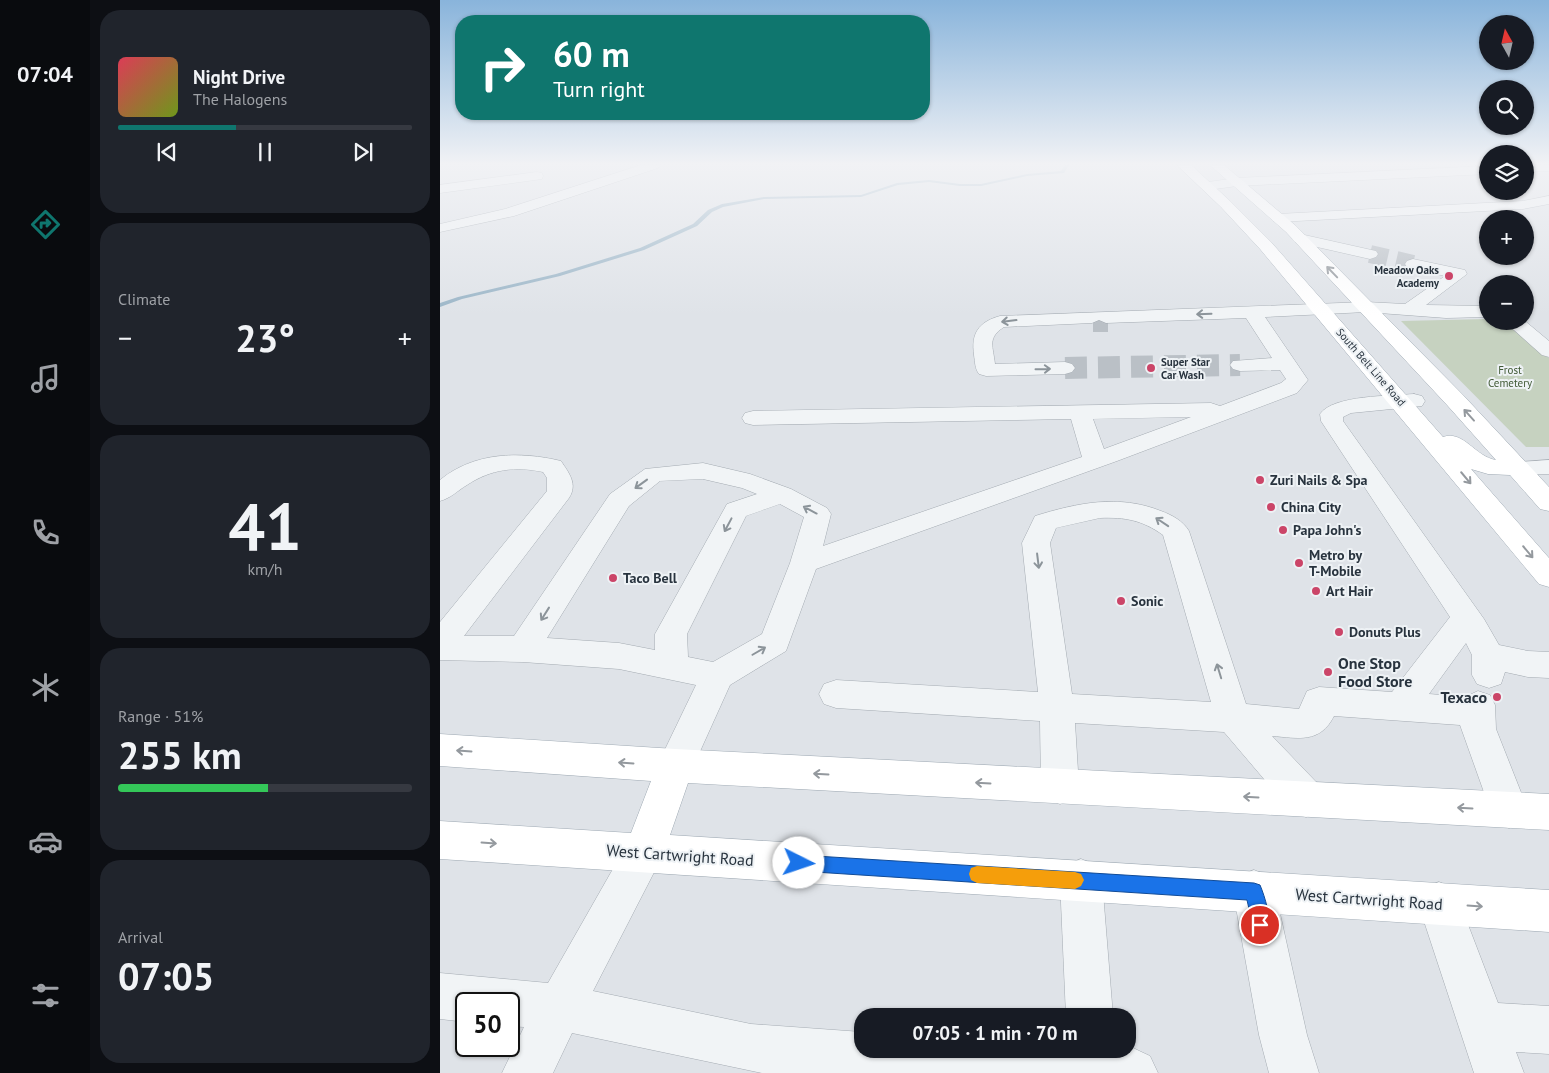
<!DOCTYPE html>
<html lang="en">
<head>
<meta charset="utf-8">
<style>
  body { margin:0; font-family:"PT Sans",sans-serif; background:#20242c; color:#f1f3f6; height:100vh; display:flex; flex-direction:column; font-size:19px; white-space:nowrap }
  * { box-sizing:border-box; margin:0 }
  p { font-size:16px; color:#9ea1a6 }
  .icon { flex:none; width:28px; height:28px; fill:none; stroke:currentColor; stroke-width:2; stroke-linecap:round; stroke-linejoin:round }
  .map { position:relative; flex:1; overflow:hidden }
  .sheet { display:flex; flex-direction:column; gap:10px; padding:10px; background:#0d0f14; width:350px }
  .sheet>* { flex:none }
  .hud { position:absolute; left:15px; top:15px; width:475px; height:105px; border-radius:20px; box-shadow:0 1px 4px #0004; background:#0f766e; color:#fff; overflow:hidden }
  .needle { width:32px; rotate:352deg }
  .tools { position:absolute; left:1039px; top:15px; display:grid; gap:10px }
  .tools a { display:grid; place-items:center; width:55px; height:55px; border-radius:50%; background:#171b24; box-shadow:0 1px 4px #0004; font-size:25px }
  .speed { position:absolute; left:15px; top:992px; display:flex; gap:10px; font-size:25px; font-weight:700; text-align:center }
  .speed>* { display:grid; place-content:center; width:65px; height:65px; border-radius:50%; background:#171b24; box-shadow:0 1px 4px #0004; line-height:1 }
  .speed .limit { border:2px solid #111; border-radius:8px; background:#fff; color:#111 }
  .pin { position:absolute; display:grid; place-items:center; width:42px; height:42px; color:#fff; margin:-21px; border:2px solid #fff; border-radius:50%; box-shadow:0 1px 5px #0007 }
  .me { position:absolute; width:55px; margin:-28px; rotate:94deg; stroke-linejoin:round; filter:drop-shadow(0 0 4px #0008) }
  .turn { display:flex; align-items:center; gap:18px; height:105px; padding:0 15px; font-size:22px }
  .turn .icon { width:65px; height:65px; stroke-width:2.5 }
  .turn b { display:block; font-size:35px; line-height:42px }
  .big { font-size:38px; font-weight:700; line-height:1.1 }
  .sheet .tile { flex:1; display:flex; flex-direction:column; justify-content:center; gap:8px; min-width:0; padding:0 18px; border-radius:20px; background:#20242c }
  .sheet .dial { align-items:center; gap:0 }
  .dial b { font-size:65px; line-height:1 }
  .song { display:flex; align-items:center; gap:15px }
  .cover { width:60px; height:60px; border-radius:8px; background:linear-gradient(135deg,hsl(350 70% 55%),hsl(80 70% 35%)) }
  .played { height:5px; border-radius:2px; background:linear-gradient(90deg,#0f766e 40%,#363941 40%) }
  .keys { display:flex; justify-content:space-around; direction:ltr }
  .heat { display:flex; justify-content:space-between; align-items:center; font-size:28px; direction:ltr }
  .charge { height:8px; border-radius:4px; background:linear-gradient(90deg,#34c759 51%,#363941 0) }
  .trip { position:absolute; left:414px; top:1008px; width:282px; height:50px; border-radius:20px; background:#171b24; box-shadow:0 1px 4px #0004; font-weight:700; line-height:50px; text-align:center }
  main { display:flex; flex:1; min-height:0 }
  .tab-bar { display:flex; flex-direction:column; width:90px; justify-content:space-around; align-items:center; background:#090b0e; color:#9ea1a6 }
  .tab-bar .icon { width:35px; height:35px }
  .tab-bar .current { color:#0f766e }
  .tab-bar b { font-size:22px; color:#f1f3f6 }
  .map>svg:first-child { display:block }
  .green { fill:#c6d2c0 }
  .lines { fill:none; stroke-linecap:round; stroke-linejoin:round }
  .stream { fill:#9ab5c7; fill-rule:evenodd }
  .minor-tunnel-far1 { stroke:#bac0c6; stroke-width:18; stroke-dasharray:18 9; stroke-linecap:butt }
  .minor-tunnel { stroke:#bac0c6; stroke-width:22; stroke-dasharray:22 11; stroke-linecap:butt }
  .minor-casing { stroke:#a4abb2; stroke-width:1 }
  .major-casing { stroke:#9ea9b3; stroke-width:1 }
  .minor { fill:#f1f4f6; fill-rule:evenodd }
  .major { fill:#fff; fill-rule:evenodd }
  .oneway { stroke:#94999e }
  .oneway2 { stroke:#8c949a }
  .route { fill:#1a73e8; stroke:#114b97 }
  .slow { fill:#f59e0b }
  .poi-dot { fill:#cb4568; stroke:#eef2f5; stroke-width:2 }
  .labels { text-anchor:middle; stroke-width:4; stroke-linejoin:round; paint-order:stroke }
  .far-poi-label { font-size:11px; font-weight:bold; fill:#28333e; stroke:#eef2f5; text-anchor:end }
  .far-street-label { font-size:11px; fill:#28333e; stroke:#eef2f5 }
  .far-park-label { font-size:11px; fill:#415a36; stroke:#eef2f5 }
  .poi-label { font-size:14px; font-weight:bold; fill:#28333e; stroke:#eef2f5; text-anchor:start }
  .near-poi-label { font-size:16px; font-weight:bold; fill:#28333e; stroke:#eef2f5; text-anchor:start }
  .near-street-label { font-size:16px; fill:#28333e; stroke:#eef2f5 }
</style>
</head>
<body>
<main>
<nav class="tab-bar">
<b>07:04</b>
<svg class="icon current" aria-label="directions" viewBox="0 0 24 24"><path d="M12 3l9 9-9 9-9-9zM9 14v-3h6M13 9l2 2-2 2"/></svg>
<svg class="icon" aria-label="music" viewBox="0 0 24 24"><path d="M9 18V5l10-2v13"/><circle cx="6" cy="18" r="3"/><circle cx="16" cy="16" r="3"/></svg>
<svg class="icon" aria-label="phone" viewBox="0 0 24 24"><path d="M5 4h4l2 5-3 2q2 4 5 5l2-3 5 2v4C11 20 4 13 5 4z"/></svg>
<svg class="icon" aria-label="climate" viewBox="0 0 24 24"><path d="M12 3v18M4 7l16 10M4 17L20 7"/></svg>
<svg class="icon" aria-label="car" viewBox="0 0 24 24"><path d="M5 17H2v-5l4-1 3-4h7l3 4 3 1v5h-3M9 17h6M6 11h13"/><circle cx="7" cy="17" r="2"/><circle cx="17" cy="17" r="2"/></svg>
<svg class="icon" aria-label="filters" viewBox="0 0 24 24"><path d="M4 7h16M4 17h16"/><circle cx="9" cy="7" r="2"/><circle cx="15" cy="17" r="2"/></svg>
</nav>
<section class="sheet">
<div class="tile">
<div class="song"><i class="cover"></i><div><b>Night Drive</b><p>The Halogens</p></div></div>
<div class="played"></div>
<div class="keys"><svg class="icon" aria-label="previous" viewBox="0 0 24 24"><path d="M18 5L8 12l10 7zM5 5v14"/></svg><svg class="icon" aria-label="pause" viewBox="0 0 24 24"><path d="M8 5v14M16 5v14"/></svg><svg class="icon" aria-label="next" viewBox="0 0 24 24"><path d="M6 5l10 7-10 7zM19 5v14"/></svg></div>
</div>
<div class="tile"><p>Climate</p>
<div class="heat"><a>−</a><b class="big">23°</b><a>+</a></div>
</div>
<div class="tile dial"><b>41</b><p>km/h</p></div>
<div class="tile"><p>Range · 51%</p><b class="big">255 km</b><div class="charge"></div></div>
<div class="tile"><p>Arrival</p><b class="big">07:05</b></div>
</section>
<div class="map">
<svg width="1109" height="1073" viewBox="0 0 1109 1073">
  <rect width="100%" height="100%" fill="#dfe3e8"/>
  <polygon class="green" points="1047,319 1048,321 1065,321 1109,358 1109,447 1086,447 961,321"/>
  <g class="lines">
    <polygon class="stream" points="625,165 629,165 624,173 587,176 541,186 520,186 489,182 458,185 421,197 324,199 283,207 272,212 257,226 204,250 120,276 22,299 0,307 0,303 18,297 116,274 200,248 253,224 268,210 282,204 324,197 421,195 457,183 489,180 520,184 541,184 587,174 621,171"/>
    <g class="minor-tunnel-far1">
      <polyline points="930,254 973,264"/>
      <polyline points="653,323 668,323"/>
    </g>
    <polyline class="minor-tunnel" points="625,368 800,365"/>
    <g class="minor-casing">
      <g id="minor">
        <polygon points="201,165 220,165 218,168 74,216 0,232 0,224 65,209"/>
        <polygon points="1085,165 1109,165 1109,171 1085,172"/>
        <polygon points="1048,166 1048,174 797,186 768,190 761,186 768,182 797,178"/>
        <polygon points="97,172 102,173 103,176 102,179 0,193 0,185"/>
        <polygon points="1109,196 1109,204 1083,209 838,222 833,221 831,218 833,215 838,214 1083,201"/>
        <polygon points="860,234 936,251 938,254 936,257 930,259 855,242 852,239 855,236"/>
        <path d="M973 259 1025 270 1027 274 986 305 1048 306V317L1006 318 926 312 825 317 868 380 857 393 677 461 376 569 346 651 290 685 248 778 235 783 222 778 217 766 256 685 179 669 83 662 0 660V622L107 491V478L103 472C76 466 51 469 27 485 17 491 11 498 0 501V480C34 452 80 451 121 461 129 473 138 484 129 498L24 636H74L170 494 205 469 263 463 310 474 351 489 387 508 391 514 383 546 642 457 631 419 313 425 305 423 302 418 305 413 313 411 771 403 780 406 841 383 846 379 840 370 800 371 793 369 790 365 793 361 832 358 806 318 666 323 659 320 652 323 564 327C547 338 553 346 555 364L625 362 632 364 635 368 632 372 625 374 546 376 539 374C535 369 535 362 534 355 531 334 538 322 560 316L926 302 965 304 1005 276 967 267 965 264 967 261ZM751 417 664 449 653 419ZM263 479 302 488 317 494 287 504 215 634V650L179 643 107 638 189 506 220 481ZM340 504 364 517 350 563 322 634 273 662 248 657 247 634 306 516Z"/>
        <polygon points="1064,321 1085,321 1109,341 1109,357 1102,355"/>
        <path d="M974 394 982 396 985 401 982 406 911 413 903 417V421L1044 619 1059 645 1088 651 1109 652V678L1088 677 1065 672 1061 684 1049 688 1037 684 1032 675V655L1026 643 989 694 1025 697 1038 691 1050 695 1055 705 1056 729 1088 810 1083 823 1069 828 1055 823 1020 725 894 716C880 744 858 738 832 736L880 786 885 799 880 812 866 817 852 812 784 732 635 723 639 787 633 799 620 804 607 799 601 787 600 721 396 708 384 704 379 694 384 684 396 680 598 692 582 543 595 516C637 503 679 494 721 511 732 515 743 521 749 531L806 704 859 709 867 691 879 687 952 692 1010 617 881 421 880 414C893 395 951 396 974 394ZM660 518C685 517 702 520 723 535L771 702 632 694 610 543 616 528Z"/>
        <polygon points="1109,460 1109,474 1077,475 1068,473 1065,468 1068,463"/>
        <polygon points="204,833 218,839 224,853 153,991 311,1024 422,1032 422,1049 693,1048 710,1056 718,1073 322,1073 132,1033 113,1073 62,1073 84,1027 69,1026 69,1004 26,1004 26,1022 0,1019 0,973 108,983 190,839"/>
        <polygon points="641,859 656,865 662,880 673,1016 626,1016 620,880 626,865"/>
        <polygon points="814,870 829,876 835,891 867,1035 879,1073 829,1073 819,1035 793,891 799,876"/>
        <polygon points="999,882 1014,888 1058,1003 1109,1006 1109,1054 1076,1052 1084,1073 1034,1073 978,903 984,888"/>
      </g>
    </g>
    <g class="major-casing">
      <g id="major">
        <path d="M737 165H751L790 201 831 242 1003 437C1024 430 1035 457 1056 460L1007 405 846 232 770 165H784L856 226 1023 395 1109 487V511L1100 509 1070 475 1048 474 1031 469 1109 558V587L1099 584 820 249 781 207Z"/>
        <polygon points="0,734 235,749 1109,794 1109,830 248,783 230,835 1109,890 1109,932 0,859 0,821 191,833 211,781 0,766"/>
      </g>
    </g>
    <use href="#minor" class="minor"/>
    <use href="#major" class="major"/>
  </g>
  <defs><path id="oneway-shaft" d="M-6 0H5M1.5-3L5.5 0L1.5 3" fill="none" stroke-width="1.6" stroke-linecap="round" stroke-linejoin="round" transform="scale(1.25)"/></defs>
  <g class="oneway">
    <use href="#oneway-shaft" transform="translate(892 272) rotate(-134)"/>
    <use href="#oneway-shaft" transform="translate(1029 415) rotate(-132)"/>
    <use href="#oneway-shaft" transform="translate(1026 478) rotate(50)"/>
    <use href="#oneway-shaft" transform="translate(1088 552) rotate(50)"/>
    <use href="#oneway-shaft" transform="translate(24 751) rotate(-176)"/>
    <use href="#oneway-shaft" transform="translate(186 763) rotate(-176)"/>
    <use href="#oneway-shaft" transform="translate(381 774) rotate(-177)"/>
    <use href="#oneway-shaft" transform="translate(543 783) rotate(-177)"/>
    <use href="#oneway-shaft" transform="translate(811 797) rotate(-177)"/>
    <use href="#oneway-shaft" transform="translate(1025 808) rotate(-177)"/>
    <use href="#oneway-shaft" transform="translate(49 843) rotate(4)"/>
    <use href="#oneway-shaft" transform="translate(1035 906) rotate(4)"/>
  </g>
  <g class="oneway2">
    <use href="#oneway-shaft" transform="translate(764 314) rotate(178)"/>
    <use href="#oneway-shaft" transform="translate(569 321) rotate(173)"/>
    <use href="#oneway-shaft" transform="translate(603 369) rotate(-1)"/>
    <use href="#oneway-shaft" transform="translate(201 484) rotate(144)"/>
    <use href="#oneway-shaft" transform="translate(370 510) rotate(-152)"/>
    <use href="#oneway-shaft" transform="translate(722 522) rotate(-146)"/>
    <use href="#oneway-shaft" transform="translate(288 525) rotate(118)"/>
    <use href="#oneway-shaft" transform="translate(598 561) rotate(83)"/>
    <use href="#oneway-shaft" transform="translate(105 614) rotate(122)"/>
    <use href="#oneway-shaft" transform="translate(319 651) rotate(-30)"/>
    <use href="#oneway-shaft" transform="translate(779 671) rotate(-107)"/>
  </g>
  <linearGradient id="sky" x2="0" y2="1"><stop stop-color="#89b4db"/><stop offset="0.52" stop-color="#f1f2f5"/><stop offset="1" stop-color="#f1f2f5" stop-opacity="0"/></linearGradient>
  <rect width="1109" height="315" fill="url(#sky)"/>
  <path class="route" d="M359 855 814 883 820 885C825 897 832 919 827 931L820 934 814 931 807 900 359 871 353 869 350 863 353 857Z"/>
  <polygon class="slow" points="537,866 635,872 641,874 644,880 641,886 635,889 537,883 531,880 529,874 531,868"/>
  <g class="poi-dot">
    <circle cx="1009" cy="276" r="5"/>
    <circle cx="711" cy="368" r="5"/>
    <circle cx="820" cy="480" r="5"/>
    <circle cx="831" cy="507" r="5"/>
    <circle cx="843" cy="530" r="5"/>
    <circle cx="859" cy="563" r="5"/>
    <circle cx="173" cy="578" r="5"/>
    <circle cx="876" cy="591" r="5"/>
    <circle cx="681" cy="601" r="5"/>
    <circle cx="899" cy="632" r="5"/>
    <circle cx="888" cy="672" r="5"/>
    <circle cx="1057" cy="697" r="5"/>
  </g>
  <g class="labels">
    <g class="far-poi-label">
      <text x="999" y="274">Meadow Oaks<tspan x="999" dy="13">Academy</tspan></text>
      <text x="721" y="366" text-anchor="start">Super Star<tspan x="721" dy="13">Car Wash</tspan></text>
    </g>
    <g class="far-street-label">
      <text transform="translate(931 367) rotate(49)" y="4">South Belt Line Road</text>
    </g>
    <g class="far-park-label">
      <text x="1070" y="374">Frost<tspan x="1070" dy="13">Cemetery</tspan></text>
    </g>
    <g class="poi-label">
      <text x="830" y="485">Zuri Nails &amp; Spa</text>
      <text x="841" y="512">China City</text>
      <text x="853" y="535">Papa John's</text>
      <text x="869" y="560">Metro by<tspan x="869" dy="16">T-Mobile</tspan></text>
      <text x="183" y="583">Taco Bell</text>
      <text x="886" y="596">Art Hair</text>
      <text x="691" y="606">Sonic</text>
      <text x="909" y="637">Donuts Plus</text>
    </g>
    <g class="near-poi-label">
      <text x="898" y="669">One Stop<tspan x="898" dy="18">Food Store</tspan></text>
      <text x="1047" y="703" text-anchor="end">Texaco</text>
    </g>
    <g class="near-street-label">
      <text transform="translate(240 855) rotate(4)" y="6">West Cartwright Road</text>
      <text transform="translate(929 899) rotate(4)" y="6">West Cartwright Road</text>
    </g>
  </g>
</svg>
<div class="tools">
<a><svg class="needle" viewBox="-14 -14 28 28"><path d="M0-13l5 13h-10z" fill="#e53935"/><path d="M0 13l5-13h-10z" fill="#9ea1a6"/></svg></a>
<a><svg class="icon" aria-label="search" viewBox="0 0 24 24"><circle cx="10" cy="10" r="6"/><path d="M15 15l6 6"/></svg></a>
<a><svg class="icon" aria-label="layers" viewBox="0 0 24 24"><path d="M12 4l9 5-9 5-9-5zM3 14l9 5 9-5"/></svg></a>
<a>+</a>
<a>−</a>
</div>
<div class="speed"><div class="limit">50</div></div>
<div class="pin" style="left:820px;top:925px;background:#d93025"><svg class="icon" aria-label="arrive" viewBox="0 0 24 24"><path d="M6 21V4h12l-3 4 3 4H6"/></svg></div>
<svg class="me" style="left:359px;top:863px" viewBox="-20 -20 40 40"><circle r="19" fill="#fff"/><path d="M0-13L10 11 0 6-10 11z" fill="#1a73e8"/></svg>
<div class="trip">07:05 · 1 min · 70 m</div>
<div class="hud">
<div class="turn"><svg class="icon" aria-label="right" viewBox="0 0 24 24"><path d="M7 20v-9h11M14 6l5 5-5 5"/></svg><div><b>60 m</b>Turn right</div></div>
</div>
</div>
</main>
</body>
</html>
